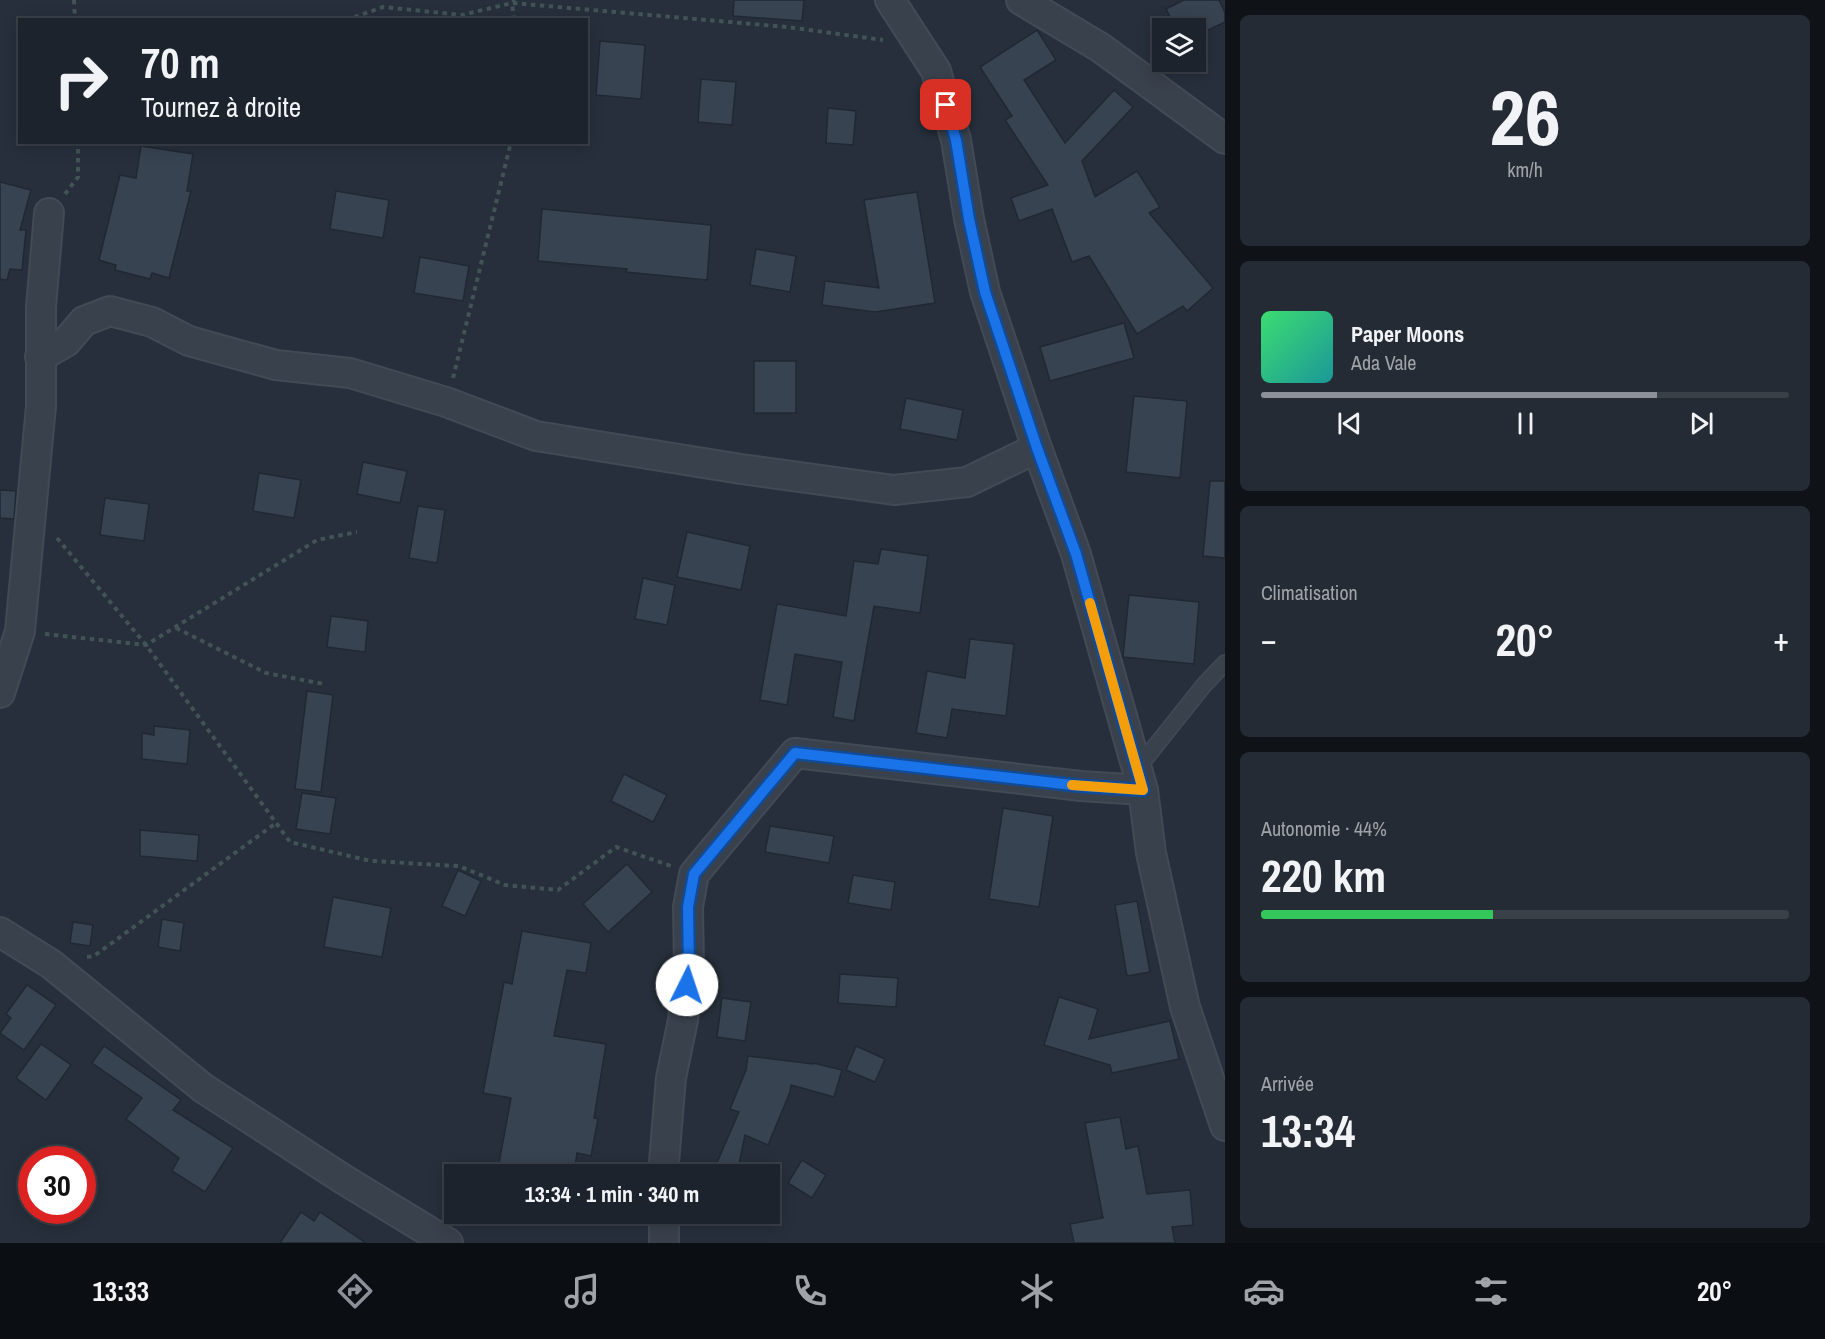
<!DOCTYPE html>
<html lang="fr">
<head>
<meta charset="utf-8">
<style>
  body { margin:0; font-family:"Archivo Narrow",sans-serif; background:#252b34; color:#f1f3f6; height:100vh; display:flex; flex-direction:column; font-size:22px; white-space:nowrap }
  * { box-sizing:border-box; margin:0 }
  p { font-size:20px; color:#a0a4a9 }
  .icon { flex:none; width:33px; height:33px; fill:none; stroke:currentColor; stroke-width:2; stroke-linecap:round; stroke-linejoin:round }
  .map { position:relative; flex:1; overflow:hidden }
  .panel { display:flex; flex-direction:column; gap:15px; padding:15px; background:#0f1318; width:600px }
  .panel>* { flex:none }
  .hud { position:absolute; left:18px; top:18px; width:570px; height:126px; border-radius:0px; box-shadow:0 3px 15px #0003,0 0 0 2px #3a4048; background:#1c232c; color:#f1f3f6; overflow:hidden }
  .buttons { position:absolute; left:1152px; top:18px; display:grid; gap:12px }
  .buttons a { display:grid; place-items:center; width:54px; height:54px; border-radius:0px; background:#1c232c; box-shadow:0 3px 15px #0003,0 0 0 2px #3a4048; font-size:30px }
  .speed { position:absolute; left:18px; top:1146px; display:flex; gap:12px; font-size:30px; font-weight:700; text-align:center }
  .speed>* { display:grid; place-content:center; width:78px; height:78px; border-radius:50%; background:#1c232c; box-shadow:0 3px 15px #0003,0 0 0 2px #3a4048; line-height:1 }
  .speed .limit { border:9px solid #d22; background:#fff; color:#111 }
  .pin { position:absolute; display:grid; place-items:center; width:51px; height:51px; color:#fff; margin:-26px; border-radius:12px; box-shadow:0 3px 9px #0006 }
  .me { position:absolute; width:66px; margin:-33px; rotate:4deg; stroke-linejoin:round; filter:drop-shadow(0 0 4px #0008) }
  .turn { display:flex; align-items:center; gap:21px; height:126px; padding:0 24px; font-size:27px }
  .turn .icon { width:78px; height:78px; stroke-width:2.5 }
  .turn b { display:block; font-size:42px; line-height:51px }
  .big { font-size:45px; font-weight:700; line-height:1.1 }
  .panel .tile { flex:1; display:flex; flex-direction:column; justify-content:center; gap:9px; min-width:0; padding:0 21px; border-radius:9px; background:#252b34 }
  .panel .dial { align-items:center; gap:0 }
  .dial b { font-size:78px; line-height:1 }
  .song { display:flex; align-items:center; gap:18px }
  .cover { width:72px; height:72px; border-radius:9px; background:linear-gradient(135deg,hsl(140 70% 55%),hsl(180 70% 35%)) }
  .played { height:6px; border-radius:3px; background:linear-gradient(90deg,#8c9099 75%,#3a4048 75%) }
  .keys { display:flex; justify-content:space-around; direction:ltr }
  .heat { display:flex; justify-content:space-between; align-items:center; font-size:33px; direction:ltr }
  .charge { height:9px; border-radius:4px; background:linear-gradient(90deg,#34c759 44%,#3a4048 0) }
  .trip { position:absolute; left:444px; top:1164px; width:336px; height:60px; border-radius:0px; background:#1c232c; box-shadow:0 3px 15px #0003,0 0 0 2px #3a4048; font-weight:700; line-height:60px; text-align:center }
  .tab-bar { display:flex; height:96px; justify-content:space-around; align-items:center; background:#0b0e12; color:#a0a4a9 }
  .tab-bar .icon { width:42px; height:42px }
  .tab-bar .current { color:#8c9099 }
  .tab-bar b { font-size:27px; color:#f1f3f6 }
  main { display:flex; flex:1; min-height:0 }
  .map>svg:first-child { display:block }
  .building { fill:#384352; stroke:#202833; stroke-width:1.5 }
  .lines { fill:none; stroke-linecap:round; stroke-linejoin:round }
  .lane-casing { stroke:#424a55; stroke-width:18 }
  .street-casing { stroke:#424a55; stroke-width:32 }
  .path { stroke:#415355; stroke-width:4; stroke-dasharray:4.5 4.5; stroke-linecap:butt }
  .lane { stroke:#39414c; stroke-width:15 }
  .street { stroke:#39414c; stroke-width:28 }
  .route-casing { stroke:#114b97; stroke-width:15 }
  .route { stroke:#1a73e8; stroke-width:10 }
  .slow { stroke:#f59e0b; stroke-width:10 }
</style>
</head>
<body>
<main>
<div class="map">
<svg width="1225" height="1243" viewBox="0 0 1225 1243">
  <rect width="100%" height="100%" fill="#262f3b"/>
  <g class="building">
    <polygon points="734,0 804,0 802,21 733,16"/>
    <polygon points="1184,0 1219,0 1225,13 1225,22 1196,36 1196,28 1176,28 1166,9"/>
    <polygon points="1037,30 1056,60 1024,80 1065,143 1114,90 1133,107 1082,161 1095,197 1137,171 1160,207 1149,213 1213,288 1187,311 1183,306 1137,334 1089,256 1072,262 1052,209 1019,221 1011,198 1048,185 1005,120 1012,116 980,67"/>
    <polygon points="600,41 645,45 641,99 596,95"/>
    <polygon points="701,79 736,82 732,125 698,122"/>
    <polygon points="828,108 856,111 853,145 826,143"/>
    <polygon points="141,146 193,154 187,191 191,191 169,278 152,273 150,279 115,270 116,265 99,260 120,175 136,178"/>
    <polygon points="0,182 31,190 20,230 26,230 22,270 10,269 7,280 0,279"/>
    <polygon points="336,191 389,200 383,238 330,229"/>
    <polygon points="917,192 935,303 875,312 822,305 825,281 879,288 864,200"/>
    <polygon points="542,209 711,225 707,280 626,272 627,269 538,261"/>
    <polygon points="756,249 796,256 790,292 750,285"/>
    <polygon points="420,257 469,266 463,301 414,293"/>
    <polygon points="1124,323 1134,358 1050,381 1040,347"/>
    <rect x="754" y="361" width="42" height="52"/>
    <polygon points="1134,396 1187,401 1180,478 1126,472"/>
    <polygon points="906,398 963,410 957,440 900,429"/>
    <polygon points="363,462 407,471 400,503 357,494"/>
    <polygon points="259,473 301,480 294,518 253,511"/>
    <polygon points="1210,481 1225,481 1225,558 1203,556"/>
    <polygon points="0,490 16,491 14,519 0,518"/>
    <polygon points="105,498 149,504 144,541 100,535"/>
    <polygon points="418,506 445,510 437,563 409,558"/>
    <polygon points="687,532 750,546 741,590 677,577"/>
    <polygon points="881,549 928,556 920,613 874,606 854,721 833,717 842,662 795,654 787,705 760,700 777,604 846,616 854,561 878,564"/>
    <polygon points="643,578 675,585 667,625 635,619"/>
    <polygon points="1129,595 1199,602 1194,664 1123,657"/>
    <polygon points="331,616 368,621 365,652 327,647"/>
    <polygon points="970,639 1014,644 1006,716 952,709 947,738 916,733 927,671 965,678"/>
    <polygon points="307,691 333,695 321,792 295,789"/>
    <polygon points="154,726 190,730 187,764 142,759 142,733 154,735"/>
    <polygon points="624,774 667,795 653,822 611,801"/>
    <polygon points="302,793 336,798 330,834 296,829"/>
    <polygon points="1003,808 1053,816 1039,907 989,899"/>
    <polygon points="770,826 834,836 829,863 765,852"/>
    <polygon points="140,830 199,835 197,861 140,856"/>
    <polygon points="627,864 652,892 608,932 583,904"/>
    <polygon points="458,870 481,881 465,916 442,906"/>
    <polygon points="853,875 895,882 891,910 848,903"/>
    <polygon points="333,897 391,908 382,957 324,947"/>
    <polygon points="1137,901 1150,972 1127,976 1115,905"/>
    <polygon points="162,919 184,923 180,951 158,947"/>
    <polygon points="73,922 93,925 90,946 70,943"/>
    <polygon points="522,931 591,943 586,973 567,970 554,1036 606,1044 594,1118 598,1119 591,1156 577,1153 574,1174 497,1174 511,1098 483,1093 504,982 512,984"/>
    <polygon points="840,974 898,978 896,1007 838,1003"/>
    <polygon points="27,985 56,1005 24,1050 0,1033 11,1018 6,1014"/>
    <polygon points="1059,997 1098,1009 1089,1039 1170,1021 1179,1059 1112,1073 1110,1065 1044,1045"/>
    <polygon points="722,998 751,1002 745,1041 717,1037"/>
    <polygon points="41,1044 71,1065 46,1100 16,1078"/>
    <polygon points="104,1046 181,1100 173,1110 233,1148 205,1192 172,1171 179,1158 126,1119 142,1098 92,1063"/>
    <polygon points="856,1046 885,1059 875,1082 846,1070"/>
    <polygon points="748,1056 813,1064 813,1063 842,1070 834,1097 791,1085 790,1092 768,1145 745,1135 737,1174 712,1174 739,1112 730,1109 746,1070"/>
    <polygon points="1120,1117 1126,1149 1138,1146 1147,1194 1190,1190 1193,1225 1172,1227 1175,1243 1074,1243 1070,1224 1103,1218 1085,1123"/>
    <polygon points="802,1160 826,1175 812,1198 788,1183"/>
    <polygon points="301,1212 314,1221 320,1212 366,1243 280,1243"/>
  </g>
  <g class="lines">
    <g class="lane-casing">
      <polyline id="lane" points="1137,769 1204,685 1225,663"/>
    </g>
    <g class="street-casing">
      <g id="street">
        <polyline points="890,0 936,71 956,140 969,219 985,292 1037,448 1076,554 1143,790 1151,853 1185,1007 1225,1126"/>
        <polyline points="1021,0 1101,48 1225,139"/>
        <polyline points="40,357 66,342 84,321 110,311 152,322 189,341 276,365 350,373 446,402 536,436 741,469 894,490 967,482 1037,448"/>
        <polyline points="0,693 20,631 41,406 41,307 49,213"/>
        <polyline points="0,932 51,964 203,1088 343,1179 448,1243"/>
        <polyline points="663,1174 671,1078 683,1020 689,967 688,907 694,874 795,753 1081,786 1143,790"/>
        <polyline points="664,1214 664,1243"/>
      </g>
    </g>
    <g class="path">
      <polyline points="74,0 75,20"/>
      <polyline points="346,20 383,7 462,15 512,3 515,0"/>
      <polyline points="514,20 512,3 787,27 883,40"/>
      <polyline points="65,194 78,177 78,142"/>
      <polyline points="453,378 511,142"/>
      <polyline points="57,538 146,645 290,842 371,861 459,866 505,885 558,890 616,847 671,866"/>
      <polyline points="176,628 266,673 324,684"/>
      <polyline points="45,634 146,645 317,540 357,532"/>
      <polyline points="87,957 94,956 276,823"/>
    </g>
    <use href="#lane" class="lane"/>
    <use href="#street" class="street"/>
  </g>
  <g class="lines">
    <g class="route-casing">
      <polyline id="route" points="687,985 689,967 688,907 694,874 795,753 1081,786 1143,790 1076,554 1037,448 985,292 969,219 956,140 946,105"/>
    </g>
    <use href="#route" class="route"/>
    <polyline class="slow" points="1072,785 1143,790 1090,603"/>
  </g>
</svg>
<div class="buttons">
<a><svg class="icon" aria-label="layers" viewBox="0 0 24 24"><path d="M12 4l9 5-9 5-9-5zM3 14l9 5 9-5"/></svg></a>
</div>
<div class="speed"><div class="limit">30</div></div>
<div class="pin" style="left:946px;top:105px;background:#d93025"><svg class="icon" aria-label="arrive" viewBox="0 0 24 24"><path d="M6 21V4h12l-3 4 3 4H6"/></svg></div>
<svg class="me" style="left:687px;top:985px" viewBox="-20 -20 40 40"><circle r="19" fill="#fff"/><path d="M0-13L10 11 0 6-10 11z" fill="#1a73e8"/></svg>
<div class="trip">13:34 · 1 min · 340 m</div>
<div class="hud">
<div class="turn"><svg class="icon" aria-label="right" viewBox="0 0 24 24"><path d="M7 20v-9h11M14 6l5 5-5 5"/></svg><div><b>70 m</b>Tournez à droite</div></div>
</div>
</div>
<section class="panel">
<div class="tile dial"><b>26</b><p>km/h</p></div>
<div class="tile">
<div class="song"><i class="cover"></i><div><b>Paper Moons</b><p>Ada Vale</p></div></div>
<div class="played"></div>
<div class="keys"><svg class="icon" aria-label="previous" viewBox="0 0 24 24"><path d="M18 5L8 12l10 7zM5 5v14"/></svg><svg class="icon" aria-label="pause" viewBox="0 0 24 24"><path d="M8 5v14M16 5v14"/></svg><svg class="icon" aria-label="next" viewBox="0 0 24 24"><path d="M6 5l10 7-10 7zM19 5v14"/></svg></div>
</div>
<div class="tile"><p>Climatisation</p>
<div class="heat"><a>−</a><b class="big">20°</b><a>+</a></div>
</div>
<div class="tile"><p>Autonomie · 44%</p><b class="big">220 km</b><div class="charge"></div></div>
<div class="tile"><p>Arrivée</p><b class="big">13:34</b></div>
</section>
</main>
<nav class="tab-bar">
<b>13:33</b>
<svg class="icon current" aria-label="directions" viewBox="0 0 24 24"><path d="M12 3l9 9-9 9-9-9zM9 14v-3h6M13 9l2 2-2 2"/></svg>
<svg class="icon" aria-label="music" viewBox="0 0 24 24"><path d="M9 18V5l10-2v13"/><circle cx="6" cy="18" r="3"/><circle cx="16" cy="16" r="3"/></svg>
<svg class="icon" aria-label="phone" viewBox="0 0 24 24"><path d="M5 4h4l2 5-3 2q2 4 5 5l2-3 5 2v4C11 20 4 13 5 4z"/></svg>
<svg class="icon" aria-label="climate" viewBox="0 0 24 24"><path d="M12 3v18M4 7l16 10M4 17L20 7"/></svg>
<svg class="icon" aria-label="car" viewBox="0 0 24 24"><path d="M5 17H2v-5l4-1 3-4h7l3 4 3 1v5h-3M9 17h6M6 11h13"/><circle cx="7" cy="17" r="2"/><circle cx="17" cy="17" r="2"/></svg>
<svg class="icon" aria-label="filters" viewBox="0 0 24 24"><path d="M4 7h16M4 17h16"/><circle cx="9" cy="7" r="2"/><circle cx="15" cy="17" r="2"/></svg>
<b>20°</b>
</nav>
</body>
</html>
